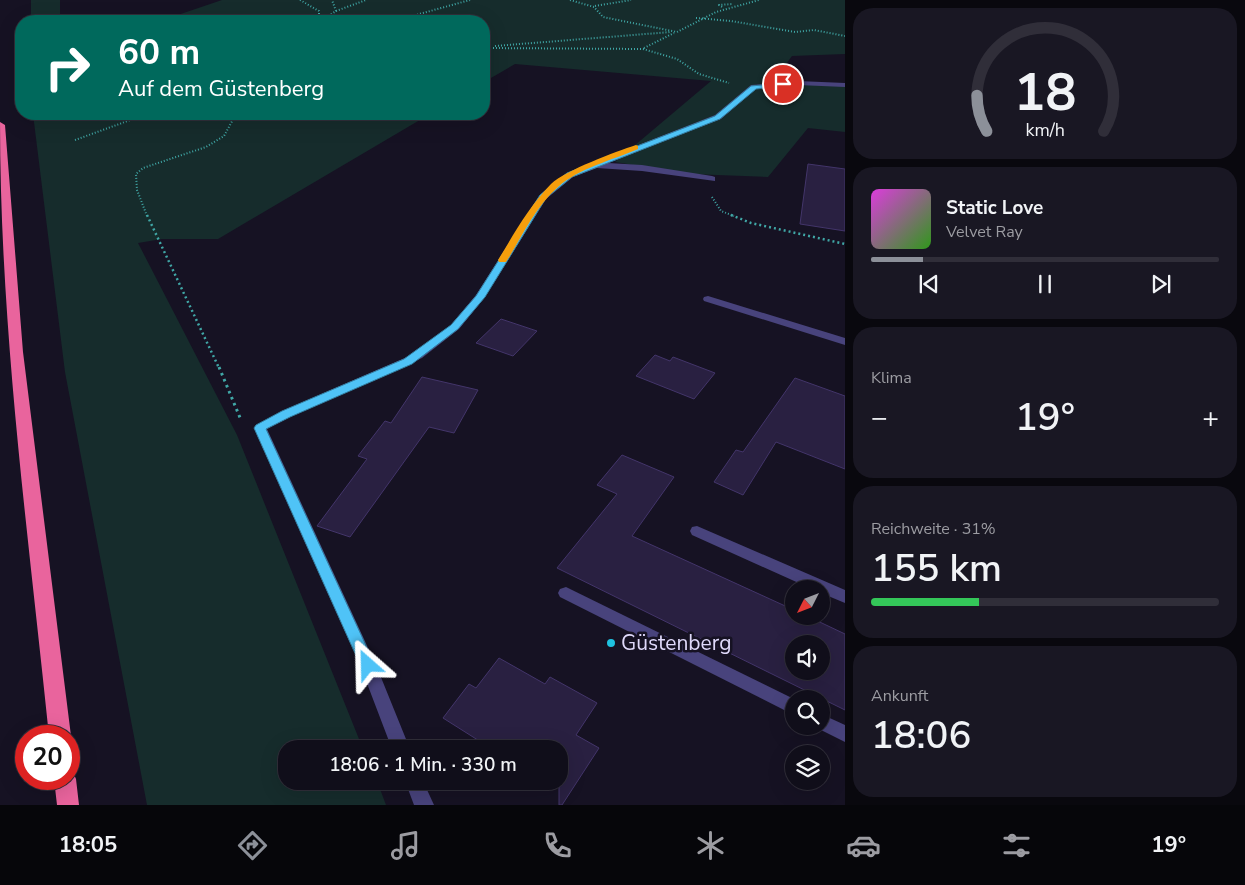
<!DOCTYPE html>
<html lang="de">
<head>
<meta charset="utf-8">
<style>
  body { margin:0; font-family:"Nunito Sans",sans-serif; background:#191723; color:#f1f3f6; height:100vh; display:flex; flex-direction:column; font-size:19px; white-space:nowrap }
  * { box-sizing:border-box; margin:0 }
  p { font-size:16px; color:#9c9ca2 }
  .icon { flex:none; width:28px; height:28px; fill:none; stroke:currentColor; stroke-width:2; stroke-linecap:round; stroke-linejoin:round }
  .map { position:relative; flex:1; overflow:hidden }
  .drawer { display:flex; flex-direction:column; gap:8px; padding:8px; background:#09080e; width:400px }
  .drawer>* { flex:none }
  .top-card { position:absolute; left:15px; top:15px; width:475px; height:105px; border-radius:20px; box-shadow:0 5px 20px #0002,0 0 0 1px #302e39; background:#00695c; color:#fff; overflow:hidden }
  .needle { width:32px; rotate:228deg }
  .fabs { position:absolute; left:785px; top:580px; display:grid; gap:10px }
  .fabs a { display:grid; place-items:center; width:45px; height:45px; border-radius:50%; background:#100e1a; box-shadow:0 5px 20px #0002,0 0 0 1px #302e39; font-size:25px }
  .speed { position:absolute; left:15px; top:725px; display:flex; gap:10px; font-size:25px; font-weight:700; text-align:center }
  .speed>* { display:grid; place-content:center; width:65px; height:65px; border-radius:50%; background:#100e1a; box-shadow:0 5px 20px #0002,0 0 0 1px #302e39; line-height:1 }
  .speed .limit { border:8px solid #d22; background:#fff; color:#111 }
  .pin { position:absolute; display:grid; place-items:center; width:42px; height:42px; color:#fff; margin:-21px; border:2px solid #fff; border-radius:50%; box-shadow:0 1px 5px #0007 }
  .me { position:absolute; width:55px; margin:-28px; rotate:335deg; stroke-linejoin:round; filter:drop-shadow(0 0 4px #0008) }
  .turn { display:flex; align-items:center; gap:18px; height:105px; padding:0 20px; font-size:22px }
  .turn .icon { width:65px; height:65px; stroke-width:2.5 }
  .turn b { display:block; font-size:35px; line-height:42px }
  .big { font-size:38px; font-weight:600; line-height:1.1 }
  .drawer .card { flex:1; display:flex; flex-direction:column; justify-content:center; gap:8px; min-width:0; padding:0 18px; border-radius:20px; background:#191723 }
  .drawer .dial { align-items:center; gap:0 }
  .dial svg { height:130px; overflow:visible; fill:none; stroke:#302e39; stroke-width:7; stroke-linecap:round; text-anchor:middle }
  .dial text { fill:#f1f3f6; stroke:none }
  .song { display:flex; align-items:center; gap:15px }
  .cover { width:60px; height:60px; border-radius:8px; background:linear-gradient(135deg,hsl(300 70% 55%),hsl(110 70% 35%)) }
  .played { height:5px; border-radius:2px; background:linear-gradient(90deg,#8c9099 15%,#302e39 15%) }
  .keys { display:flex; justify-content:space-around; direction:ltr }
  .heat { display:flex; justify-content:space-between; align-items:center; font-size:28px; direction:ltr }
  .charge { height:8px; border-radius:4px; background:linear-gradient(90deg,#34c759 31%,#302e39 0) }
  .trip { position:absolute; left:278px; top:740px; width:290px; height:50px; border-radius:20px; background:#100e1a; box-shadow:0 5px 20px #0002,0 0 0 1px #302e39; font-weight:600; line-height:50px; text-align:center }
  .tabs { display:flex; height:80px; justify-content:space-around; align-items:center; background:#06060a; color:#9c9ca2 }
  .tabs .icon { width:35px; height:35px }
  .tabs .selected { color:#8c9099 }
  .tabs b { font-size:22px; color:#f1f3f6 }
  main { display:flex; flex:1; min-height:0 }
  .map>svg:first-child { display:block }
  .green { fill:#162c2c }
  .building { fill:#292041; stroke:#43356a; fill-rule:evenodd }
  .lines { fill:none; stroke-linecap:round; stroke-linejoin:round }
  .path-far2 { stroke:#40a7a6; stroke-width:2; stroke-dasharray:1 2; stroke-linecap:butt }
  .path-far1 { stroke:#40a7a6; stroke-width:2.5; stroke-dasharray:2 3; stroke-linecap:butt }
  .path { stroke:#40a7a6; stroke-width:3; stroke-dasharray:2.5 4; stroke-linecap:butt }
  .service { fill:#48437c; fill-rule:evenodd }
  .motorway { fill:#e9649d; fill-rule:evenodd }
  .route { fill:#4fc3f7; stroke:#337fa1 }
  .slow { fill:#f59e0b }
  .poi-dot { fill:#1fc2e0; stroke:#161223; stroke-width:2 }
  .labels { text-anchor:middle; stroke-width:5; stroke-linejoin:round; paint-order:stroke }
  .near-poi-label { font-size:21px; fill:#dfd9fa; stroke:#161223; text-anchor:start }
</style>
</head>
<body>
<main>
<div class="map">
<svg width="845" height="805" viewBox="0 0 845 805">
  <rect width="100%" height="100%" fill="#161223"/>
  <g class="green">
    <rect x="31" y="0" width="29" height="21"/>
    <polygon points="222,0 845,0 845,54 792,56 772,83 845,86 845,132 808,128 768,177 690,174 615,162 711,81 515,64 484,82 484,21 160,21"/>
    <polygon points="33,114 430,114 218,239 162,239 138,243 237,435 363,749 286,749 286,781 377,781 386,805 147,805 65,372"/>
  </g>
  <g class="building">
    <polygon points="808,164 845,169 845,231 800,224"/>
    <polygon points="501,319 537,331 513,356 476,343"/>
    <polygon points="655,355 670,361 673,357 715,373 694,399 636,376"/>
    <polygon points="422,377 478,390 454,433 429,427 350,537 317,526 367,459 358,456 385,421 391,423"/>
    <polygon points="795,378 845,396 845,469 776,442 743,495 714,482 736,450 743,452"/>
    <path d="M622 455 674 477 632 536 794 610V616H807L845 634V710L557 568 617 494 597 485ZM794 644H821V671H794Z"/>
    <polygon points="499,658 545,684 550,677 597,703 576,735 599,748 562,805 559,805 559,749 492,749 443,718 469,684 476,688"/>
  </g>
  <g class="lines">
    <g class="path-far2">
      <polyline points="300,0 319,11 319,21"/>
      <polyline points="570,0 594,7 603,17 677,32 716,12 759,0"/>
      <polyline points="595,6 631,0"/>
      <polyline points="722,7 719,5 733,4"/>
      <polyline points="336,11 366,0"/>
      <polyline points="696,18 731,21 795,32 814,30 845,36"/>
      <polyline points="321,21 336,11 332,0"/>
      <polyline points="394,21 470,0"/>
      <polyline points="495,46 671,32"/>
      <polyline points="484,48 643,49 677,59 699,74 729,83"/>
      <polyline points="644,48 674,33"/>
      <polyline points="75,140 147,114"/>
      <polyline points="712,197 721,211 734,216"/>
      <polyline points="147,216 137,190 136,174 143,168 206,147 224,136 236,114"/>
    </g>
    <g class="path-far1">
      <polyline points="147,215 219,368"/>
      <polyline points="731,215 751,223 845,244"/>
    </g>
    <polyline class="path" points="219,367 241,420"/>
    <g class="service">
      <polygon points="798,81 845,83 845,87 798,85 756,89 721,119 608,163 642,165 712,176 715,177 715,181 642,171 597,168 573,177 546,199 485,297 459,329 422,358 290,417 267,429 376,665 410,749 392,749 360,665 254,428 282,411 414,354 451,325 476,295 540,195 567,173 715,115 751,85"/>
      <polygon points="708,296 845,338 845,345 704,301 703,299 704,297"/>
      <polygon points="697,526 845,590 845,603 821,593 821,589 812,589 692,535 690,531 692,527"/>
      <polygon points="566,587 794,699 794,715 560,597 558,593 560,589"/>
      <polygon points="821,714 845,725 845,742 815,727 821,726"/>
      <polygon points="405,781 423,781 434,805 414,805"/>
    </g>
    <g class="motorway">
      <path d="M0 122 5 125 23 352 71 736 69 740V736H49C28 532 0 328 0 122Z"/>
      <polygon points="69,770 73,772 76,779 79,805 57,805 54,779 69,779"/>
    </g>
  </g>
  <polygon class="route" points="783,83 785,86 756,89 720,119 572,177 546,198 485,297 458,329 412,364 290,417 266,429 375,665 373,669 368,671 362,669 254,428 256,425 282,411 404,359 451,325 476,296 540,195 567,173 715,116 751,86"/>
  <path class="slow" d="M636 145 638 146V149C613 160 579 168 558 187 535 207 522 237 506 262H499L498 260C514 234 529 206 551 184 566 170 615 152 636 145Z"/>
  <circle class="poi-dot" cx="611" cy="643" r="5"/>
  <g class="labels">
    <g class="near-poi-label">
      <text x="621" y="650">Güstenberg</text>
    </g>
  </g>
</svg>
<div class="fabs">
<a><svg class="needle" viewBox="-14 -14 28 28"><path d="M0-13l5 13h-10z" fill="#e53935"/><path d="M0 13l5-13h-10z" fill="#9c9ca2"/></svg></a>
<a><svg class="icon" aria-label="sound" viewBox="0 0 24 24"><path d="M4 9h4l5-4v14l-5-4H4zM17 9q2 3 0 6"/></svg></a>
<a><svg class="icon" aria-label="search" viewBox="0 0 24 24"><circle cx="10" cy="10" r="6"/><path d="M15 15l6 6"/></svg></a>
<a><svg class="icon" aria-label="layers" viewBox="0 0 24 24"><path d="M12 4l9 5-9 5-9-5zM3 14l9 5 9-5"/></svg></a>
</div>
<div class="speed"><div class="limit">20</div></div>
<div class="pin" style="left:783px;top:84px;background:#d93025"><svg class="icon" aria-label="arrive" viewBox="0 0 24 24"><path d="M6 21V4h12l-3 4 3 4H6"/></svg></div>
<svg class="me" style="left:368px;top:665px" viewBox="-20 -20 40 40"><path d="M0-17L14 15 0 8-14 15z" fill="#4fc3f7" stroke="#fff" stroke-width="4"/></svg>
<div class="trip">18:06 · 1 Min. · 330 m</div>
<div class="top-card">
<div class="turn"><svg class="icon" aria-label="right" viewBox="0 0 24 24"><path d="M7 20v-9h11M14 6l5 5-5 5"/></svg><div><b>60 m</b>Auf dem Güstenberg</div></div>
</div>
</div>
<section class="drawer">
<div class="card dial"><svg viewBox="0 0 100 80">
<path d="M14 69A42 42 0 1 1 86 69"/>
<path d="M14 69A42 42 0 0 1 8 47" stroke="#8c9099"/>
<text x="50" y="56" font-size="32" font-weight="700">18</text>
<text x="50" y="72" font-size="11">km/h</text>
</svg></div>
<div class="card">
<div class="song"><i class="cover"></i><div><b>Static Love</b><p>Velvet Ray</p></div></div>
<div class="played"></div>
<div class="keys"><svg class="icon" aria-label="previous" viewBox="0 0 24 24"><path d="M18 5L8 12l10 7zM5 5v14"/></svg><svg class="icon" aria-label="pause" viewBox="0 0 24 24"><path d="M8 5v14M16 5v14"/></svg><svg class="icon" aria-label="next" viewBox="0 0 24 24"><path d="M6 5l10 7-10 7zM19 5v14"/></svg></div>
</div>
<div class="card"><p>Klima</p>
<div class="heat"><a>−</a><b class="big">19°</b><a>+</a></div>
</div>
<div class="card"><p>Reichweite · 31%</p><b class="big">155 km</b><div class="charge"></div></div>
<div class="card"><p>Ankunft</p><b class="big">18:06</b></div>
</section>
</main>
<nav class="tabs">
<b>18:05</b>
<svg class="icon selected" aria-label="directions" viewBox="0 0 24 24"><path d="M12 3l9 9-9 9-9-9zM9 14v-3h6M13 9l2 2-2 2"/></svg>
<svg class="icon" aria-label="music" viewBox="0 0 24 24"><path d="M9 18V5l10-2v13"/><circle cx="6" cy="18" r="3"/><circle cx="16" cy="16" r="3"/></svg>
<svg class="icon" aria-label="phone" viewBox="0 0 24 24"><path d="M5 4h4l2 5-3 2q2 4 5 5l2-3 5 2v4C11 20 4 13 5 4z"/></svg>
<svg class="icon" aria-label="climate" viewBox="0 0 24 24"><path d="M12 3v18M4 7l16 10M4 17L20 7"/></svg>
<svg class="icon" aria-label="car" viewBox="0 0 24 24"><path d="M5 17H2v-5l4-1 3-4h7l3 4 3 1v5h-3M9 17h6M6 11h13"/><circle cx="7" cy="17" r="2"/><circle cx="17" cy="17" r="2"/></svg>
<svg class="icon" aria-label="filters" viewBox="0 0 24 24"><path d="M4 7h16M4 17h16"/><circle cx="9" cy="7" r="2"/><circle cx="15" cy="17" r="2"/></svg>
<b>19°</b>
</nav>
</body>
</html>
